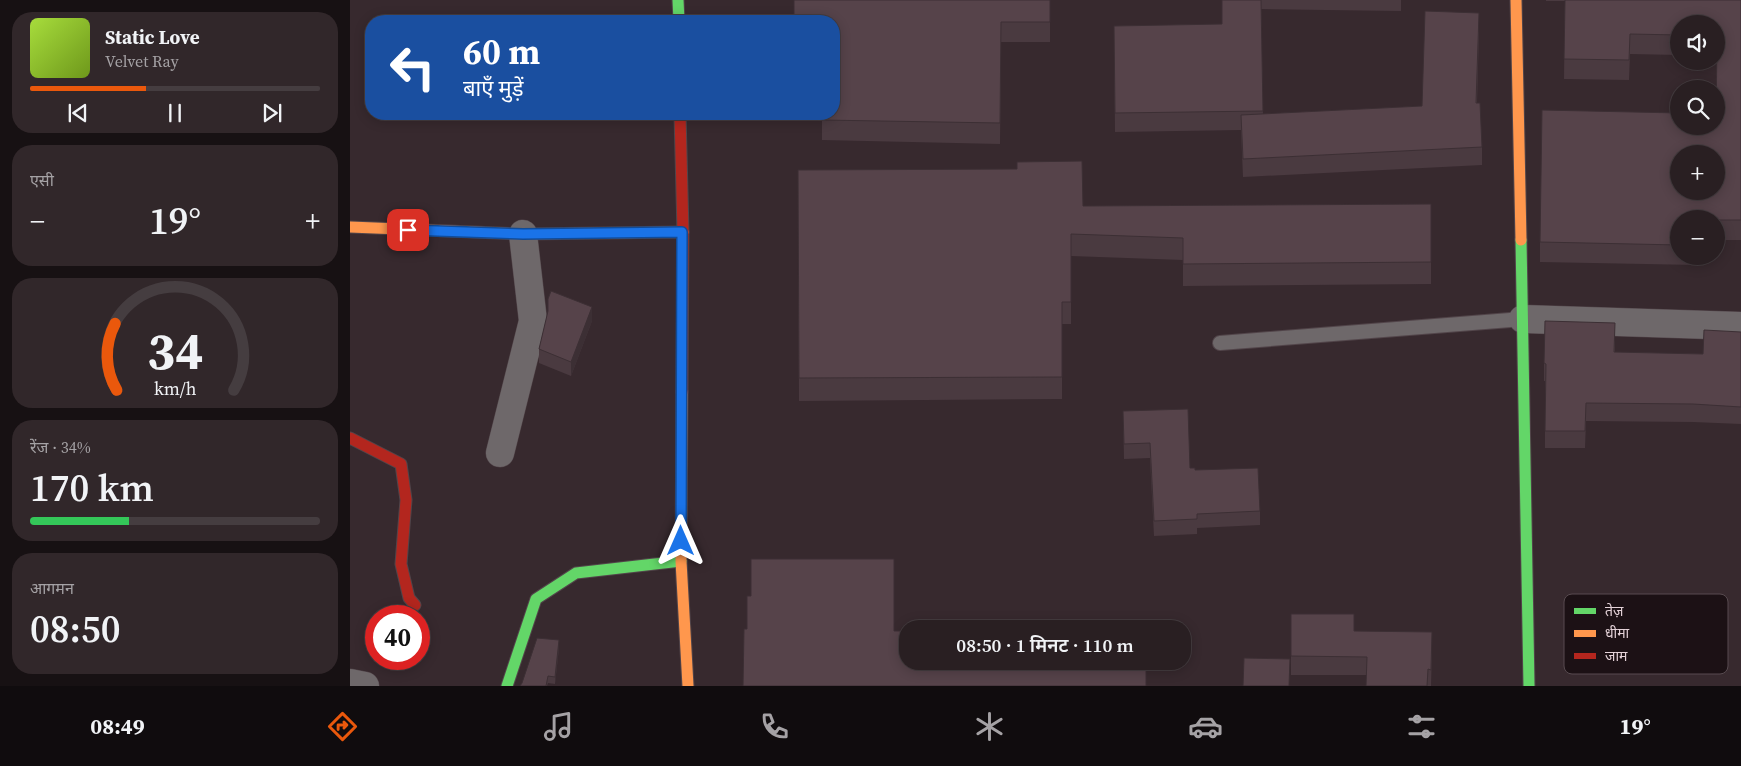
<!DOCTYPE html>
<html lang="hi">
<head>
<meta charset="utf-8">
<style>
  body { margin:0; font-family:"Source Serif 4","Noto Sans Devanagari",serif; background:#31272a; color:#f1f3f6; height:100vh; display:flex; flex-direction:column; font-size:19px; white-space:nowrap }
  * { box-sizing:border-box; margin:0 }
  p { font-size:16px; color:#a5a2a5 }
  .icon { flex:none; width:28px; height:28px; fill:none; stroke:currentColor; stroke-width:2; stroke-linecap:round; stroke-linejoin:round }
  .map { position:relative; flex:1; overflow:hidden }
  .side { display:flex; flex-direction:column; gap:12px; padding:12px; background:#171113; width:350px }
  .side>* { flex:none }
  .hud { position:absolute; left:15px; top:15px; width:475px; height:105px; border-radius:20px; box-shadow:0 2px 12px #0003,0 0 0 1px #453d40; background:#1a4fa0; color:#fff; overflow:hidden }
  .buttons { position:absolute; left:1320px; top:15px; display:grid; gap:10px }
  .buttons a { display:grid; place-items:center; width:55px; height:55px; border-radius:50%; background:#291f22; box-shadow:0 2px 12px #0003,0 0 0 1px #453d40; font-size:25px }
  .speed { position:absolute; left:15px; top:605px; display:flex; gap:10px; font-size:25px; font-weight:700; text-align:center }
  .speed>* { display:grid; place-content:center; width:65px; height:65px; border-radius:50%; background:#291f22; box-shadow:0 2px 12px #0003,0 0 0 1px #453d40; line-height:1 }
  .speed .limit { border:8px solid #d22; background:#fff; color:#111 }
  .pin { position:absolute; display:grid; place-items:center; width:42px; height:42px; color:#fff; margin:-21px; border-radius:10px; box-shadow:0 2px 8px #0006 }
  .me { position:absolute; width:55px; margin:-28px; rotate:0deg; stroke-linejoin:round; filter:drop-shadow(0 0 4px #0008) }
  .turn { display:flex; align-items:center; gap:18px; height:105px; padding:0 15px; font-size:22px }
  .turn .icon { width:65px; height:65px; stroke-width:2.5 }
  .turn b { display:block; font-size:35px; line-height:42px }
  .big { font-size:38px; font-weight:600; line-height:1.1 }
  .side .widget { flex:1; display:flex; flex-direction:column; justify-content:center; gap:8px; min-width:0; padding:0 18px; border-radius:20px; background:#31272a }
  .side .dial { align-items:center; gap:0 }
  .dial svg { height:130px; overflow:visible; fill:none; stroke:#453d40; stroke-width:7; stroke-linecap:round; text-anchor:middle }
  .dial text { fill:#f1f3f6; stroke:none }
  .song { display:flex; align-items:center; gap:15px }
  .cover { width:60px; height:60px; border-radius:8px; background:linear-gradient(135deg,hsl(80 70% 55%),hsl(80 70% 35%)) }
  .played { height:5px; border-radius:2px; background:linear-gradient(90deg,#ea580c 40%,#453d40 40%) }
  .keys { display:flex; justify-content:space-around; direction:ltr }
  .heat { display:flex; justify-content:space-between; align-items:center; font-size:28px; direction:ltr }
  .charge { height:8px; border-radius:4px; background:linear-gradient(90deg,#34c759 34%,#453d40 0) }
  .trip { position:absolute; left:549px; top:620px; width:292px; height:50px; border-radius:20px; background:#291f22; box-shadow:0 2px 12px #0003,0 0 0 1px #453d40; font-weight:600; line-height:50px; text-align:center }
  .dock { display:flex; height:80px; justify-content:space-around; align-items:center; background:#100c0e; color:#a5a2a5 }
  .dock .icon { width:35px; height:35px }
  .dock .current { color:#ea580c }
  .dock b { font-size:22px; color:#f1f3f6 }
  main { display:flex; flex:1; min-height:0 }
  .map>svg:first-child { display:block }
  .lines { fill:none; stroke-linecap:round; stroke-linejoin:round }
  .lane-casing { stroke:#52454a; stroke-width:16 }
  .street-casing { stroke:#52454a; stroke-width:29 }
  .fast-casing { stroke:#52454a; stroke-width:13 }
  .slow-casing { stroke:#52454a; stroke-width:13 }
  .jam-casing { stroke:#52454a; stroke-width:13 }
  .lane { stroke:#6e686a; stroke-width:14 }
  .street { stroke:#6e686a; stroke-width:28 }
  .fast { stroke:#63d668; stroke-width:11 }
  .slow { stroke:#ff974d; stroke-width:11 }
  .jam { stroke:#b3261e; stroke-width:11 }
  .wall { fill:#4a3a40 }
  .shaded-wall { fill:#3c2f34 }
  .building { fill:#56434a; stroke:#3c2f34; fill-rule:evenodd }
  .route-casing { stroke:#114b97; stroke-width:12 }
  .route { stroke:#1a73e8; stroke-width:9 }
  .key { fill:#1c1115; stroke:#584b50; stroke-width:1 }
  .key-label { font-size:14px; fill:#e5d3d9 }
</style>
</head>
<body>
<main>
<section class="side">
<div class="widget">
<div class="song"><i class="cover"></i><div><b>Static Love</b><p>Velvet Ray</p></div></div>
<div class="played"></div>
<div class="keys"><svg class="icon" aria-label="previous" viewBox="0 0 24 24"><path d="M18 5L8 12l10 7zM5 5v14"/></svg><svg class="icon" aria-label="pause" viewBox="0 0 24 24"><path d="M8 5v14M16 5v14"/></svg><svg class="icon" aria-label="next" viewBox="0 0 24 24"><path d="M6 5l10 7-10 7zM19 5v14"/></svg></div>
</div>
<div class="widget"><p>एसी</p>
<div class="heat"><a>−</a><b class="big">19°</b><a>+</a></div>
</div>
<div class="widget dial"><svg viewBox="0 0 100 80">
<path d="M14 69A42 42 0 1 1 86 69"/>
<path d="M14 69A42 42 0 0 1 13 28" stroke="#ea580c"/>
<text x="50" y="56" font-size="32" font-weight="700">34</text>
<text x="50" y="72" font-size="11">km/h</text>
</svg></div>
<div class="widget"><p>रेंज · 34%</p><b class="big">170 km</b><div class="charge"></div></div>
<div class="widget"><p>आगमन</p><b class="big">08:50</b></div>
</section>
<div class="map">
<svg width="1391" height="686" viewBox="0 0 1391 686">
  <rect width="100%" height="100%" fill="#37292e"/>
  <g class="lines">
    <g class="lane-casing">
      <polyline id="lane" points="870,343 1173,319"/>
    </g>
    <g class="street-casing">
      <g id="street">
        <polyline points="1173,319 1391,326"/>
        <polyline points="150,453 183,321 173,234"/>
        <polyline points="0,683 15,686"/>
      </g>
    </g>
    <g class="fast-casing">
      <g id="fast">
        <polyline points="328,0 329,21"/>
        <polyline points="1171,240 1179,686"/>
        <polyline points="157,686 186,599 226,573 331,561"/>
      </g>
    </g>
    <g class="slow-casing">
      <g id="slow">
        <polyline points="1166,0 1171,240"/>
        <polyline points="0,227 173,234 333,232"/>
        <polyline points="332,392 331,561 338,686"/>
      </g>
    </g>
    <g class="jam-casing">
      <g id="jam">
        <polyline points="330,114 333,232 332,392"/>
        <polyline points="0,438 51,464 56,500 51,564 59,598 65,605"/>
      </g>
    </g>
    <use href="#lane" class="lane"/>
    <use href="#street" class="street"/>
    <use href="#fast" class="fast"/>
    <use href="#slow" class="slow"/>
    <use href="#jam" class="jam"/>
  </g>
  <g class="wall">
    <polygon points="700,0 700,42 651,42 650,144 472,140 472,114 484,21"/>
    <polygon points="872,0 1051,0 1051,11 911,9 913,114 1072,106 1129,31 1127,103 1132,147 1132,165 893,177 891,130 765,132 764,26 872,24"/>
    <polygon points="1196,0 1391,0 1391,240 1366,240 1366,219 1329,219 1329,256 1347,256 1347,265 1190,262 1190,242 1366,126 1367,57 1366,57 1366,24 1329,24 1329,55 1280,54 1279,80 1214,79 1215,1 1196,1"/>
    <polygon points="448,170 733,206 1081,204 1081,284 833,286 833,260 721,256 721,324 712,324 712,399 449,401"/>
    <polygon points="198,299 242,321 221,376 189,363 189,349 198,312"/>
    <polygon points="1391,332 1391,424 1343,422 1236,421 1235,448 1195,448 1195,381 1194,381 1194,363 1265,341 1265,352 1353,354"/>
    <polygon points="773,411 840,468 845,470 910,511 910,525 847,528 847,534 804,536 800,458 774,459"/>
    <polygon points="941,614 1082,651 1081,686 1016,686 1017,675 941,675"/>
    <polygon points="209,648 205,684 198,683 197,686 170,686"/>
  </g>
  <g class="shaded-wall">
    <polygon points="242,307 242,321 221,376 221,362"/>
    <polygon points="209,640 209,648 205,684 205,677"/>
  </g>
  <g class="building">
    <polygon points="444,0 700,0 700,22 651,22 650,123 472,120 472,114 484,114 484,21 444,21"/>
    <polygon points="872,0 911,0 913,111 765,113 764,26 872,24"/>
    <path d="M1215 0H1391V220H1366V219H1329V245L1190 242 1192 110 1329 113V126H1366L1367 37H1366V24H1329V35L1280 34 1279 60 1214 59ZM1329 154H1366V191H1329Z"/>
    <polygon points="1075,11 1129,13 1126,103 1130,103 1132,147 893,159 891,115 1072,106"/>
    <polygon points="732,161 733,206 1081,204 1081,262 833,264 833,238 721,234 721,302 712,302 712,377 449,378 448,170 667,169 667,162"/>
    <polygon points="201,291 242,307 221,362 189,349 198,311 198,299"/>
    <polygon points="1195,321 1265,323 1264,352 1353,354 1354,330 1391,332 1391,407 1343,404 1236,403 1235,431 1195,431 1196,364 1194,363"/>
    <polygon points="838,409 840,468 845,468 845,470 908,468 910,511 847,514 847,519 804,521 800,443 774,444 773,411"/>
    <polygon points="401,559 544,559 544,631 558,631 558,661 796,661 796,686 393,686 394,629 397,629 397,596 401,596"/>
    <polygon points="941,614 1004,614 1004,631 1082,632 1081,670 1078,669 1077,686 1016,686 1017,657 941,656"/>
    <rect x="680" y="628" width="42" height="1"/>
    <polygon points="187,638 209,640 205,677 198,676 196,686 170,686 172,683"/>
    <polygon points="894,658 940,659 939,686 893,686"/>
  </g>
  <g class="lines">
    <g class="route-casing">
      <polyline id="route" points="58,230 173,234 332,232 331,541"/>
    </g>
    <use href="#route" class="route"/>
  </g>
  <rect x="1214" y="594" width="164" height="80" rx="8" class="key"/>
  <rect x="1224" y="608" width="22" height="6" fill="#63d668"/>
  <rect x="1224" y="630" width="22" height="7" fill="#ff974d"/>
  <rect x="1224" y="653" width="22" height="6" fill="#b3261e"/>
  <g class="key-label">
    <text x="1255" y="616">तेज़</text>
    <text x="1255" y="638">धीमा</text>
    <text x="1255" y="661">जाम</text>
  </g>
</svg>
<div class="buttons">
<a><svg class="icon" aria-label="sound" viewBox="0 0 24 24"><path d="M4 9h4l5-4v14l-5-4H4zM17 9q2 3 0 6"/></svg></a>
<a><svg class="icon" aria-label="search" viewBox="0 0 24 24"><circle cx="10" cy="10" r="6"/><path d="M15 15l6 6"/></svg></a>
<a>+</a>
<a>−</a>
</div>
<div class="speed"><div class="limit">40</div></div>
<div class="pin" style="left:58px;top:230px;background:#d93025"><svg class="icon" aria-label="arrive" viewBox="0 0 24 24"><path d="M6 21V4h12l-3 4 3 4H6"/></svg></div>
<svg class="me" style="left:331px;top:541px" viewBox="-20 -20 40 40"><path d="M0-17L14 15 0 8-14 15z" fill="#1a73e8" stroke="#fff" stroke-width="4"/></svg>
<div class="trip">08:50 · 1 मिनट · 110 m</div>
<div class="hud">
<div class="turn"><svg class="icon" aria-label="left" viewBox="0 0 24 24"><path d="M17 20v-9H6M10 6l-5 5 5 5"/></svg><div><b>60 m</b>बाएँ मुड़ें</div></div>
</div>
</div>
</main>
<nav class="dock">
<b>08:49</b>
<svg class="icon current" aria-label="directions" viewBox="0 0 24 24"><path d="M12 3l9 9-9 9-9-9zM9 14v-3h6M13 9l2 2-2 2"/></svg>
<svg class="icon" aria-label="music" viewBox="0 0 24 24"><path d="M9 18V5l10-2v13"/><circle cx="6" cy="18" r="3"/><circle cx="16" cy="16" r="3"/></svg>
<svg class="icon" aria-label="phone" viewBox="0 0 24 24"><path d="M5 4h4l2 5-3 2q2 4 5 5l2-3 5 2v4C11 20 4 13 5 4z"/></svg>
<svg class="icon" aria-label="climate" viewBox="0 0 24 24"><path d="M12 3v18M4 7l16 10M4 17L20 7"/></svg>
<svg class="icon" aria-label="car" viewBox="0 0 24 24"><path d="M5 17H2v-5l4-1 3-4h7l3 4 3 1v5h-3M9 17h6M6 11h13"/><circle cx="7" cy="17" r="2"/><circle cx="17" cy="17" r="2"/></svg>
<svg class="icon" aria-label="filters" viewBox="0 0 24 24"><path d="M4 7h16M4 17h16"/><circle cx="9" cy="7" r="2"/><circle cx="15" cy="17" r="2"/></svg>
<b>19°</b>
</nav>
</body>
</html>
